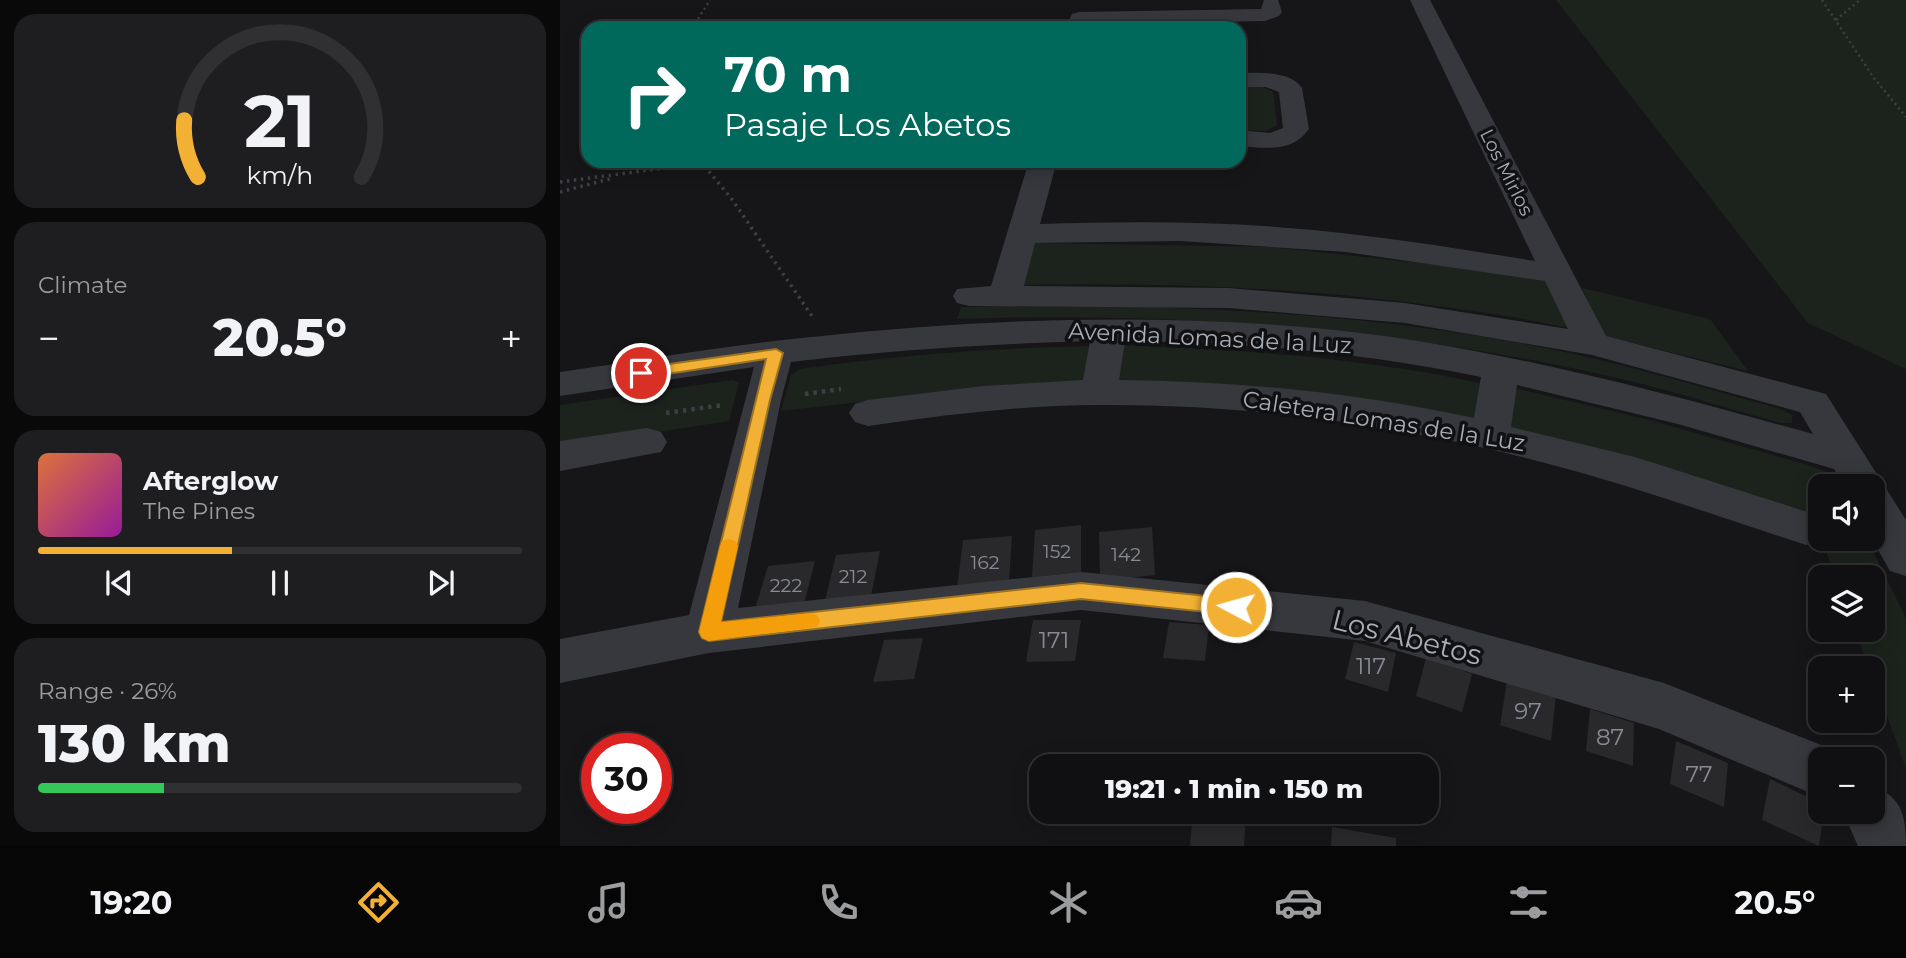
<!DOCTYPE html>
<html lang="en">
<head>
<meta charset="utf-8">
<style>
  body { margin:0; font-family:Montserrat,sans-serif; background:#1e1e20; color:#f1f3f6; height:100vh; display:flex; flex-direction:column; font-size:26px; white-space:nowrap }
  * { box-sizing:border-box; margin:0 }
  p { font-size:23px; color:#9c9d9f }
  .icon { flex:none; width:38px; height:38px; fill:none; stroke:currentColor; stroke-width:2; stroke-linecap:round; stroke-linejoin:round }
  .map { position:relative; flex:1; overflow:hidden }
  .sheet { display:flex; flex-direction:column; gap:14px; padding:14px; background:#09090a; width:560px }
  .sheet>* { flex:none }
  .top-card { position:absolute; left:21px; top:21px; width:665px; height:147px; border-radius:21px; box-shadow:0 4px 18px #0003,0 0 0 2px #303032; background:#00695c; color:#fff; overflow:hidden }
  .tools { position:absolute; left:1248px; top:474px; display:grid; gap:14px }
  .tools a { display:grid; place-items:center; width:77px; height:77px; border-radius:14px; background:#101012; box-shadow:0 4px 18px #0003,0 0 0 2px #303032; font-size:35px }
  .speed { position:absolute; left:21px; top:733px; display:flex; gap:14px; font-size:35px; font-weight:700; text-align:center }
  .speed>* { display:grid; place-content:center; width:91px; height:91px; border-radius:50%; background:#101012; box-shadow:0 4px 18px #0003,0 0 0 2px #303032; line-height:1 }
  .speed .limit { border:10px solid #d22; background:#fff; color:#111 }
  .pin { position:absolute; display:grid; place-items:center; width:60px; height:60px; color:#fff; margin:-30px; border:4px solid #fff; border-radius:50%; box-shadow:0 2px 7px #0007 }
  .me { position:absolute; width:77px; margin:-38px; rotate:276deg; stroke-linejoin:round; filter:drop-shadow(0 0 5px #0008) }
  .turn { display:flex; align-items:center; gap:24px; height:147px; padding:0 28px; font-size:32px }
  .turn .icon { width:91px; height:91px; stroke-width:2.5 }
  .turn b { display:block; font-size:49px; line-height:60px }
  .big { font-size:52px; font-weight:800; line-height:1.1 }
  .sheet .tile { flex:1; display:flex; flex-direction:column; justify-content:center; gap:10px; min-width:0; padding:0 24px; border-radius:21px; background:#1e1e20 }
  .sheet .dial { align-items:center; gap:0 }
  .dial svg { height:182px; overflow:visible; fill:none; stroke:#303032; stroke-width:7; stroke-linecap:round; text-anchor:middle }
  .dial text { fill:#f1f3f6; stroke:none }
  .song { display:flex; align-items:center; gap:21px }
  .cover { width:84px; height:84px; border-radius:10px; background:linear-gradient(135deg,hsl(20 70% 55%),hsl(300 70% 35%)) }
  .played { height:7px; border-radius:4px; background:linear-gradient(90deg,#f2b134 40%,#303032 40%) }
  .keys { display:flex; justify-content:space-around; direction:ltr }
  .heat { display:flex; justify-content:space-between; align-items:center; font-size:38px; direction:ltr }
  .charge { height:10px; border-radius:5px; background:linear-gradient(90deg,#34c759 26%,#303032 0) }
  .trip { position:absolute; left:469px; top:754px; width:410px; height:70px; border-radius:21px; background:#101012; box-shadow:0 4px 18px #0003,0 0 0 2px #303032; font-weight:800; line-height:70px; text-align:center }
  .dock { display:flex; height:112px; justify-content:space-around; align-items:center; background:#060607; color:#9c9d9f }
  .dock .icon { width:49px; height:49px }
  .dock .selected { color:#f2b134 }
  .dock b { font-size:32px; color:#f1f3f6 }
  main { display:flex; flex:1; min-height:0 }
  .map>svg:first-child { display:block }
  .green { fill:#1c231d }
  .building { fill:#29292c }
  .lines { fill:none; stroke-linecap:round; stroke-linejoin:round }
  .path-far2 { stroke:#3d3f44; stroke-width:2.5; stroke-dasharray:2 3.5; stroke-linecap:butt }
  .path-far1 { stroke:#3d3f44; stroke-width:3.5; stroke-dasharray:2.5 4.5; stroke-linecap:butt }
  .path { stroke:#3d3f44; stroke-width:4.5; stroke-dasharray:3.5 5; stroke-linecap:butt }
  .minor { fill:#37383d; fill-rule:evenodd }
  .route { fill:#f2b134; stroke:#9d7322; stroke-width:2 }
  .slow { fill:#f59e0b }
  .labels { text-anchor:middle; stroke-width:7; stroke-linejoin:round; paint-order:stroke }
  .far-street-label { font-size:19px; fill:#a8adb8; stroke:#111113 }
  .number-label { font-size:19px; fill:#888b94 }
  .street-label { font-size:23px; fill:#a8adb8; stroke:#111113 }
  .near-number-label { font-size:23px; fill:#888b94 }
  .near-street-label { font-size:28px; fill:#a8adb8; stroke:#111113 }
</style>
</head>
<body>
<main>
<section class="sheet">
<div class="tile dial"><svg viewBox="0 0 100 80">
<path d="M14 69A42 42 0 1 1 86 69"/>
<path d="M14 69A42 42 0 0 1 8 44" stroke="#f2b134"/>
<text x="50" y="56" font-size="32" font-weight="700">21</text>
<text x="50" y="72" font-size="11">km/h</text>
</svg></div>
<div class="tile"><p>Climate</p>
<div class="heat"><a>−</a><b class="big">20.5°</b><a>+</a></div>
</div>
<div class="tile">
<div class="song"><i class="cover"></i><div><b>Afterglow</b><p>The Pines</p></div></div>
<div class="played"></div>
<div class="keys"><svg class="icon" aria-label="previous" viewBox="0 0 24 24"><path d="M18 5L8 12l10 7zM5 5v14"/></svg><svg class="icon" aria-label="pause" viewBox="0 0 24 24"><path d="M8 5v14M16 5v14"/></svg><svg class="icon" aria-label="next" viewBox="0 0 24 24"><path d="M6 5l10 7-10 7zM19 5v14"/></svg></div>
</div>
<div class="tile"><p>Range · 26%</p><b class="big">130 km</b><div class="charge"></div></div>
</section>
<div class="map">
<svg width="1346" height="846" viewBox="0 0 1346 846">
  <rect width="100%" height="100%" fill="#161618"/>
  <g class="green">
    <polygon points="996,0 1346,0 1346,369 1248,323"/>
    <polygon points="701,86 713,92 717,125 706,131 679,130 679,87"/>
    <path d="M469 243 711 247 898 267 991 282 1009 328C965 318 921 312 877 306 738 287 596 282 455 285Z"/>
    <polygon points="1022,288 1150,319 1188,371 1044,336"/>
    <path d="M546 306C710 309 876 322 1036 359 1098 374 1159 392 1221 409L1232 415V423H1221C1158 406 1095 385 1031 372 823 327 610 312 397 319L401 307Z"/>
    <path d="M565 345C685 350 806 358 924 384L921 422 557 385 561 347Z"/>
    <path d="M531 346 529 381 449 385 221 411 231 375 240 369C336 355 433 348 531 346Z"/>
    <polygon points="173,380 179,383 169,421 0,447 0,405"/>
    <polygon points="959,389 1093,421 1248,465 1264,471 1280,486 1260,486 1260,535 949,431 951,390"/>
    <polygon points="1261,539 1307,539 1346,618 1346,768 1313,677 1312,668 1309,668 1295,630 1312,630 1312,578 1276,577"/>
  </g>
  <g class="building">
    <polygon points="521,525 521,572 472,577 475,530"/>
    <polygon points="592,527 595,575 540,581 539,532"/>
    <polygon points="452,536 449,583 397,588 403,540"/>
    <polygon points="320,551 311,596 265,601 276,555"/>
    <polygon points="255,561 244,604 195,609 208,566"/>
    <polygon points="473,620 521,620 515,661 466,662"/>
    <polygon points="609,622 649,625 645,661 603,658"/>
    <polygon points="363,638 354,679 313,682 324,640"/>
    <polygon points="794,642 836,653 828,692 785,679"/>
    <polygon points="866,658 912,674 902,712 856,696"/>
    <polygon points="947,681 996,696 991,741 940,725"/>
    <polygon points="1030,709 1074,723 1073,766 1026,751"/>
    <polygon points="1116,741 1168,763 1164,807 1110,784"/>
    <polygon points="1210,779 1260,803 1260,812 1264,812 1259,846 1202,820"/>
    <polygon points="633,812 686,814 684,846 630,846"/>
    <polygon points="772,827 836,838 836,846 771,846"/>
  </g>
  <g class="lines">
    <g class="path-far2">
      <polyline points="1262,0 1314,78 1346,117"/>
      <polyline points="1276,20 1300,0"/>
      <polyline points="132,28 150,0"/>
    </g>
    <g class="path-far1">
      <polyline points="0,182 142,163 171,198 252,316"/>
      <polyline points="0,192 53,178"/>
    </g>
    <g class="path">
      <polyline points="245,394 281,389"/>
      <polyline points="106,413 163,405"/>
    </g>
    <g class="minor">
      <polygon points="704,0 718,0 722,12 719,16 705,21 528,24 527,28 505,28 512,14 519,12 701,9"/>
      <path d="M850 0H870L1046 336 1266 394 1346 520V576L1330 571 1312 539V486H1284L1274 469 1118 424 957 385 951 427 1075 457 1260 516 1262 539 1246 545C1160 517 1076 487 989 464 843 425 691 404 539 405 462 405 385 415 308 426L295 422 289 413 295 404 308 400 423 386 523 380 530 341C430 344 330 350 231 362L221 400 178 608 521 572 805 601 1104 683 1279 752 1282 760H1260V797L1099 729 805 641 521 610 149 653 0 683V639L129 615 194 367 0 396V372C84 360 168 345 252 337 419 319 587 313 755 328 924 344 1090 389 1253 434L1240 412 1032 355 845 323 669 308 409 306 397 303 393 296 397 289 431 286 469 161H497L480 224C571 221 662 221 753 230 827 237 901 249 975 261ZM620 241 786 252 985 281 1008 329 845 303 669 288 464 286 475 243ZM565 341C685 342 803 353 921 377L914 418C798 393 679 381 559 380Z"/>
      <path d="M679 73C698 73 730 70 742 88L749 129C732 153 705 148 679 146V130L710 133 723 128 719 92 706 87H679Z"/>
      <polygon points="87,428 101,432 107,442 101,452 0,471 0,441"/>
      <path d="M1312 785C1342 797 1346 816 1346 846H1298L1283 812H1312Z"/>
    </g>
  </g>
  <polygon class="route" points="216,349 223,353 210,400 161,622 521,583 676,599 683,601 685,607 683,613 676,615 521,599 149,641 142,638 139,632 206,359 81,378 73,373 81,368"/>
  <polygon class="slow" points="169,539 175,541 178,546 161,622 251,613 257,615 260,621 257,627 149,641 142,638 139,632 160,546 162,541"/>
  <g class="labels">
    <g class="far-street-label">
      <text transform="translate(947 172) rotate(63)" y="7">Los Mirlos</text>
    </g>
    <g class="number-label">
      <text x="497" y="558">152</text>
      <text x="566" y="561">142</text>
      <text x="425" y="569">162</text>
      <text x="293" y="583">212</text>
      <text x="226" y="592">222</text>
    </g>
    <g class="street-label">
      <text transform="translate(650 338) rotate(3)" y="8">Avenida Lomas de la Luz</text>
      <text transform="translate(824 421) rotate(9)" y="8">Caletera Lomas de la Luz</text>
    </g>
    <g class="near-number-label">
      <text x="494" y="648">171</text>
      <text x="811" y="674">117</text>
      <text x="968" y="719">97</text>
      <text x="1050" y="745">87</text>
      <text x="1139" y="782">77</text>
    </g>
    <g class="near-street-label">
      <text transform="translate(847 637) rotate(14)" y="10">Los Abetos</text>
    </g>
  </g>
</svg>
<div class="tools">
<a><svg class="icon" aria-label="sound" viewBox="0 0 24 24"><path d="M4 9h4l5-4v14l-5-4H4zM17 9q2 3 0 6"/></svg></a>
<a><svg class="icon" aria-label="layers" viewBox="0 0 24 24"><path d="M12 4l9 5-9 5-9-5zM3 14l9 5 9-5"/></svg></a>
<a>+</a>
<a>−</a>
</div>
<div class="speed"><div class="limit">30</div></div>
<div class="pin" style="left:81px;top:373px;background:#d93025"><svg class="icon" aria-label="arrive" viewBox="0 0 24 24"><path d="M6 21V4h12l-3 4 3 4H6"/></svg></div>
<svg class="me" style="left:676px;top:607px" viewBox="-20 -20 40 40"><circle r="17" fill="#f2b134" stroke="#fff" stroke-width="3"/><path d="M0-11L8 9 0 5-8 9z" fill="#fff"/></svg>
<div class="trip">19:21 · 1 min · 150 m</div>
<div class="top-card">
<div class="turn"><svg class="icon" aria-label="right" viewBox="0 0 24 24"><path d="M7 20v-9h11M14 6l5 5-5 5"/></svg><div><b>70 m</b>Pasaje Los Abetos</div></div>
</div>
</div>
</main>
<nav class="dock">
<b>19:20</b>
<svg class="icon selected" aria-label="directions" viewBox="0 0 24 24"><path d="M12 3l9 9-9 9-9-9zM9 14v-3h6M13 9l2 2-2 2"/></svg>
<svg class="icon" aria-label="music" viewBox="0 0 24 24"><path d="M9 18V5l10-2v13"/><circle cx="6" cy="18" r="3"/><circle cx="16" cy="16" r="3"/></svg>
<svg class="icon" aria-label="phone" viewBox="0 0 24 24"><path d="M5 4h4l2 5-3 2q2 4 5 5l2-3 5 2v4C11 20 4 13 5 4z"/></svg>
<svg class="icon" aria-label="climate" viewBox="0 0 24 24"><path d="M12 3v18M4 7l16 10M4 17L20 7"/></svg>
<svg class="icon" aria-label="car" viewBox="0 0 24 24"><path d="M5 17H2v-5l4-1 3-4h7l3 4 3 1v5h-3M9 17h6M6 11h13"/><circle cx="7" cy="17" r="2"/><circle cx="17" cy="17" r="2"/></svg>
<svg class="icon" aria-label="filters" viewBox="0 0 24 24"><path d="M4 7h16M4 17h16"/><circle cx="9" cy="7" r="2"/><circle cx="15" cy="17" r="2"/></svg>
<b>20.5°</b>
</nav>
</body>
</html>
